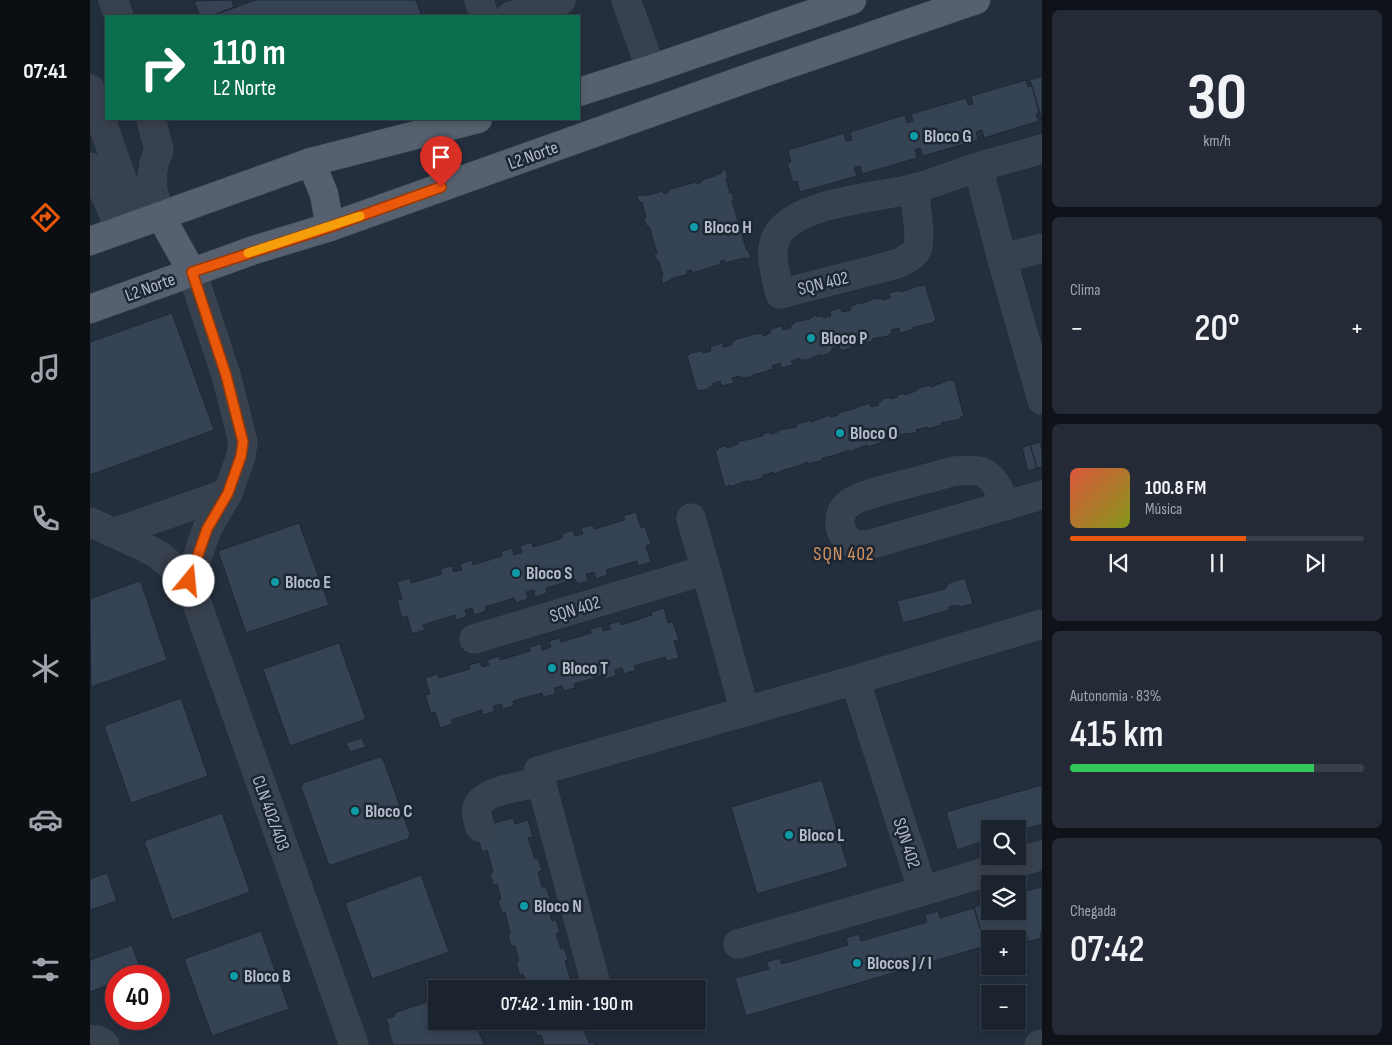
<!DOCTYPE html>
<html lang="pt">
<head>
<meta charset="utf-8">
<style>
  body { margin:0; font-family:"Sofia Sans Condensed",sans-serif; background:#242b36; color:#f1f3f6; height:100vh; display:flex; flex-direction:column; font-size:19px; white-space:nowrap }
  * { box-sizing:border-box; margin:0 }
  p { font-size:16px; color:#a0a4aa }
  .icon { flex:none; width:28px; height:28px; fill:none; stroke:currentColor; stroke-width:2; stroke-linecap:round; stroke-linejoin:round }
  .map { position:relative; flex:1; overflow:hidden }
  .side { display:flex; flex-direction:column; gap:10px; padding:10px; background:#0f1319; width:350px }
  .side>* { flex:none }
  .top-card { position:absolute; left:15px; top:15px; width:475px; height:105px; border-radius:0px; box-shadow:0 2px 8px #0003,0 0 0 1px #39404a; background:#0b6e4f; color:#fff; overflow:hidden }
  .controls { position:absolute; left:891px; top:820px; display:grid; gap:10px }
  .controls a { display:grid; place-items:center; width:45px; height:45px; border-radius:0px; background:#1b232e; box-shadow:0 2px 8px #0003,0 0 0 1px #39404a; font-size:25px }
  .speed { position:absolute; left:15px; top:965px; display:flex; gap:10px; font-size:25px; font-weight:700; text-align:center }
  .speed>* { display:grid; place-content:center; width:65px; height:65px; border-radius:50%; background:#1b232e; box-shadow:0 2px 8px #0003,0 0 0 1px #39404a; line-height:1 }
  .speed .limit { border:8px solid #d22; background:#fff; color:#111 }
  .pin { position:absolute; display:grid; place-items:center; width:42px; height:42px; color:#fff; margin:-51px -21px; border-radius:50% 50% 50% 0; rotate:-45deg; box-shadow:0 0 5px #0007 }
  .pin .icon { rotate:45deg }
  .me { position:absolute; width:55px; margin:-28px; rotate:17deg; stroke-linejoin:round; filter:drop-shadow(0 0 4px #0008) }
  .turn { display:flex; align-items:center; gap:18px; height:105px; padding:0 25px; font-size:22px }
  .turn .icon { width:65px; height:65px; stroke-width:2.5 }
  .turn b { display:block; font-size:35px; line-height:42px }
  .big { font-size:38px; font-weight:600; line-height:1.1 }
  .side .tile { flex:1; display:flex; flex-direction:column; justify-content:center; gap:8px; min-width:0; padding:0 18px; border-radius:8px; background:#242b36 }
  .side .dial { align-items:center; gap:0 }
  .dial b { font-size:65px; line-height:1 }
  .song { display:flex; align-items:center; gap:15px }
  .cover { width:60px; height:60px; border-radius:8px; background:linear-gradient(135deg,hsl(10 70% 55%),hsl(70 70% 35%)) }
  .played { height:5px; border-radius:2px; background:linear-gradient(90deg,#ea580c 60%,#39404a 60%) }
  .keys { display:flex; justify-content:space-around; direction:ltr }
  .heat { display:flex; justify-content:space-between; align-items:center; font-size:28px; direction:ltr }
  .charge { height:8px; border-radius:4px; background:linear-gradient(90deg,#34c759 83%,#39404a 0) }
  .trip { position:absolute; left:338px; top:980px; width:278px; height:50px; border-radius:0px; background:#1b232e; box-shadow:0 2px 8px #0003,0 0 0 1px #39404a; font-weight:600; line-height:50px; text-align:center }
  main { display:flex; flex:1; min-height:0 }
  .tabs { display:flex; flex-direction:column; width:90px; justify-content:space-around; align-items:center; background:#0b0e12; color:#a0a4aa }
  .tabs .icon { width:35px; height:35px }
  .tabs .selected { color:#ea580c }
  .tabs b { font-size:22px; color:#f1f3f6 }
  .map>svg:first-child { display:block }
  .building { fill:#364354; stroke:#1f2835 }
  .lines { fill:none; stroke-linecap:round; stroke-linejoin:round }
  .minor-casing { stroke:#414a57; stroke-width:29 }
  .major-casing { stroke:#414a57; stroke-width:29 }
  .minor { stroke:#38414e; stroke-width:28 }
  .major { stroke:#56606e; stroke-width:28 }
  .route-casing { stroke:#983908; stroke-width:12 }
  .route { stroke:#ea580c; stroke-width:9 }
  .slow { stroke:#f59e0b; stroke-width:9 }
  .culture-dot { fill:#0f9aa8; stroke:#1d2633; stroke-width:2 }
  .labels { text-anchor:middle; stroke-width:5; stroke-linejoin:round; paint-order:stroke }
  .poi-label { font-size:18px; font-weight:bold; fill:#b4bcc9; stroke:#1d2633; text-anchor:start }
  .street-label { font-size:18px; fill:#b4bcc9; stroke:#1d2633 }
  .neighbourhood-label { font-size:19px; letter-spacing:1px; fill:#d59563; stroke:#1d2633 }
</style>
</head>
<body>
<main>
<nav class="tabs">
<b>07:41</b>
<svg class="icon selected" aria-label="directions" viewBox="0 0 24 24"><path d="M12 3l9 9-9 9-9-9zM9 14v-3h6M13 9l2 2-2 2"/></svg>
<svg class="icon" aria-label="music" viewBox="0 0 24 24"><path d="M9 18V5l10-2v13"/><circle cx="6" cy="18" r="3"/><circle cx="16" cy="16" r="3"/></svg>
<svg class="icon" aria-label="phone" viewBox="0 0 24 24"><path d="M5 4h4l2 5-3 2q2 4 5 5l2-3 5 2v4C11 20 4 13 5 4z"/></svg>
<svg class="icon" aria-label="climate" viewBox="0 0 24 24"><path d="M12 3v18M4 7l16 10M4 17L20 7"/></svg>
<svg class="icon" aria-label="car" viewBox="0 0 24 24"><path d="M5 17H2v-5l4-1 3-4h7l3 4 3 1v5h-3M9 17h6M6 11h13"/><circle cx="7" cy="17" r="2"/><circle cx="17" cy="17" r="2"/></svg>
<svg class="icon" aria-label="filters" viewBox="0 0 24 24"><path d="M4 7h16M4 17h16"/><circle cx="9" cy="7" r="2"/><circle cx="15" cy="17" r="2"/></svg>
</nav>
<div class="map">
<svg width="952" height="1045" viewBox="0 0 952 1045">
  <rect width="100%" height="100%" fill="#242f3e"/>
  <g class="building">
    <polygon points="142,0 144,7 120,16 110,16 104,1"/>
    <polygon points="165,0 326,0 331,14 326,16 122,16"/>
    <polygon points="952,76 952,120 940,80"/>
    <polygon points="936,80 938,87 942,86 949,113 946,114 949,121 894,138 892,130 886,132 888,140 833,156 830,148 825,150 827,158 772,174 770,166 764,168 767,176 710,192 707,181 703,182 697,163 701,162 698,150 754,133 756,141 762,140 760,132 815,115 817,123 823,121 821,114 876,98 878,105 883,104 881,96"/>
    <polygon points="635,169 638,178 636,178 640,193 642,192 644,200 642,201 650,228 652,228 655,235 652,236 657,251 659,251 661,258 650,259 635,263 634,260 630,262 631,264 602,273 602,270 597,271 598,274 584,278 573,284 571,277 573,276 569,261 567,261 564,254 567,253 559,226 556,226 554,218 556,217 552,202 549,203 547,195 559,195 573,191 574,194 579,192 578,190 606,182 607,184 612,182 611,180 625,176 625,175 632,173 632,170"/>
    <polygon points="831,285 831,286 835,285 846,320 842,323 822,328 822,330 810,333 809,328 801,330 802,334 798,335 798,336 782,339 783,341 775,343 775,342 770,343 770,340 761,342 763,347 751,351 749,346 742,348 742,351 738,353 738,354 731,356 730,354 715,361 715,359 710,361 710,358 701,361 703,365 691,368 690,363 682,366 683,369 678,370 678,371 663,375 663,376 656,378 656,377 651,378 650,376 642,378 644,383 631,386 630,381 622,384 623,386 619,387 619,389 607,391 597,355 600,354 600,353 612,351 613,353 621,351 620,347 632,343 633,347 642,345 641,342 645,341 644,340 668,333 668,334 672,333 673,336 681,333 680,329 692,326 693,330 701,328 700,325 704,324 704,322 720,319 720,318 727,315 727,317 732,316 733,318 741,316 740,311 751,308 752,312 761,310 760,307 764,305 771,302 771,304 786,298 787,299 791,298 792,300 800,298 799,293 811,290 811,292"/>
    <polygon points="82,313 124,430 0,475 0,342"/>
    <polygon points="859,380 860,381 864,380 874,416 870,417 871,419 851,423 852,425 838,429 837,427 826,430 827,432 819,434 818,433 810,435 811,437 792,440 792,442 778,447 777,445 759,452 759,450 743,456 732,458 732,460 719,464 718,462 699,469 699,468 684,474 683,472 672,476 673,478 659,482 658,480 640,487 640,485 635,487 625,450 629,449 628,448 636,446 637,448 648,444 647,442 673,436 673,434 680,432 681,434 688,432 688,430 707,427 707,424 721,420 721,422 740,415 740,417 748,415 748,413 767,408 767,407 780,403 781,407 789,405 788,402 792,401 792,399 800,397 800,399 808,397 807,395 815,393 815,395 826,391 826,389 840,385 841,387"/>
    <polygon points="950,442 952,450 952,467 947,468 940,445"/>
    <polygon points="940,445 947,468 938,471 932,447"/>
    <polygon points="546,512 551,528 555,527 561,544 556,546 561,562 548,566 547,561 516,570 518,575 506,579 504,572 496,574 498,581 487,584 485,579 456,588 457,593 445,597 444,590 436,592 438,599 426,603 424,598 395,607 396,611 384,615 382,608 375,610 377,617 366,620 365,615 333,625 335,630 322,634 317,616 312,618 307,600 312,599 307,582 320,578 321,583 352,574 350,569 362,566 364,572 372,570 370,564 382,560 383,565 412,556 411,552 422,548 424,555 432,552 430,546 442,542 443,547 473,538 472,534 483,530 485,536 493,534 491,528 503,525 504,529 535,520 533,516"/>
    <polygon points="209,523 239,605 156,633 128,551"/>
    <polygon points="875,578 883,604 871,607 868,605 859,607 859,610 813,623 807,601 855,589 859,583"/>
    <polygon points="49,581 51,582 77,660 1,687 0,599"/>
    <polygon points="574,608 578,623 583,622 589,640 584,641 589,658 577,661 575,657 544,666 546,670 534,674 532,668 525,670 526,676 515,679 513,675 484,684 485,688 474,691 472,686 464,688 466,694 453,697 452,693 423,701 424,706 413,709 411,704 403,706 405,711 393,715 392,710 361,720 363,724 350,728 345,712 341,713 335,695 340,694 335,678 348,674 349,678 380,669 379,665 390,662 392,667 399,665 397,660 409,656 410,660 440,651 439,647 451,644 452,650 461,647 459,641 470,638 471,642 501,633 500,629 512,626 513,631 521,629 519,624 530,621 531,625 562,615 561,612"/>
    <polygon points="249,643 276,719 200,746 173,669"/>
    <polygon points="91,698 118,776 41,803 14,726"/>
    <polygon points="272,738 276,747 260,752 256,743"/>
    <polygon points="289,757 293,759 320,834 318,839 241,865 238,863 211,787 213,783"/>
    <polygon points="732,780 758,867 667,894 641,807"/>
    <polygon points="952,785 952,824 928,831 928,829 900,829 900,839 867,850 856,812"/>
    <polygon points="132,813 160,892 82,920 54,841"/>
    <polygon points="423,818 425,824 438,820 443,837 438,838 445,859 448,858 452,871 448,872 452,887 456,886 460,899 456,900 462,921 466,920 470,932 466,934 471,949 474,948 478,960 475,961 481,982 484,981 487,989 438,989 433,974 430,975 426,962 429,961 425,946 421,947 418,934 420,933 415,912 412,913 408,901 411,899 407,884 403,885 400,873 403,872 397,850 392,852 387,835 397,825"/>
    <polygon points="17,873 27,901 0,910 0,879"/>
    <polygon points="331,875 359,952 282,979 255,903"/>
    <polygon points="952,881 952,932 950,933 951,938 938,942 937,937 928,940 900,939 900,948 896,949 884,907 891,905 889,900 900,897 900,911 928,911 928,889 935,886 937,891 951,887 950,882"/>
    <polygon points="884,908 895,946 656,1016 645,978 679,969 676,962 690,958 692,964 758,945 756,938 769,934 771,941 837,922 835,915 848,911 850,918"/>
    <polygon points="171,931 199,1009 122,1036 94,959"/>
    <polygon points="42,945 52,973 43,976 26,976 26,982 0,992 0,960"/>
    <polygon points="346,999 346,1021 385,1021 394,1045 303,1045 298,1029 300,1028 296,1019 305,1016 304,1013"/>
    <polygon points="447,1021 496,1021 492,1022 495,1033 499,1043 504,1042 505,1045 454,1045 451,1035 447,1036 444,1024"/>
  </g>
  <g class="lines">
    <g class="minor-casing">
      <g id="minor">
        <polyline points="23,0 29,16"/>
        <polyline points="389,0 394,16"/>
        <polyline points="536,0 561,69"/>
        <polyline points="421,16 471,0"/>
        <polyline points="0,89 48,224"/>
        <polyline points="61,119 69,150 64,163 62,177 63,192 71,217"/>
        <polyline points="952,149 888,167 912,259 952,400"/>
        <polyline points="0,167 14,192 31,230"/>
        <path d="M824 188C825 201 832 239 827 249 823 257 814 260 807 264L690 294C686 274 676 249 690 231 713 202 788 197 823 189 845 183 867 174 888 167"/>
        <polyline points="912,259 952,248"/>
        <path d="M916 506C910 493 906 478 892 472 885 469 872 471 865 471 855 473 845 477 835 479 817 485 772 493 758 504 747 514 747 531 759 541 764 545 771 545 778 545L952 495"/>
        <polyline points="601,518 616,570"/>
        <polyline points="0,522 50,545 69,555 99,581 264,1045"/>
        <polyline points="23,533 138,493"/>
        <polyline points="99,581 117,529 138,493 151,456 153,442 136,375 102,272"/>
        <polyline points="384,639 616,570 655,712"/>
        <path d="M390 827C388 821 386 815 387 808 392 790 434 786 450 782"/>
        <polyline points="833,891 952,855"/>
        <polyline points="648,944 833,891 765,680"/>
        <polyline points="506,984 448,771 765,680 952,624"/>
        <path d="M0 1040C7 1039 10 1040 15 1045"/>
        <polyline points="949,1045 952,1044"/>
      </g>
    </g>
    <g class="major-casing">
      <g id="major">
        <polyline points="489,92 561,69 762,0"/>
        <polyline points="221,162 234,194 240,227"/>
        <polyline points="71,217 102,272"/>
        <polyline points="0,241 221,162 388,119"/>
        <polyline points="0,309 164,250 240,227 667,75 886,0"/>
      </g>
    </g>
    <use href="#minor" class="minor"/>
    <use href="#major" class="major"/>
  </g>
  <g class="lines">
    <g class="route-casing">
      <polyline id="route" points="99,581 117,529 138,493 151,456 153,442 136,375 102,272 240,227 351,187"/>
    </g>
    <use href="#route" class="route"/>
    <polyline class="slow" points="158,253 270,216"/>
  </g>
  <g class="culture-dot">
    <circle cx="824" cy="136" r="5"/>
    <circle cx="604" cy="227" r="5"/>
    <circle cx="721" cy="338" r="5"/>
    <circle cx="750" cy="433" r="5"/>
    <circle cx="426" cy="573" r="5"/>
    <circle cx="185" cy="582" r="5"/>
    <circle cx="462" cy="668" r="5"/>
    <circle cx="265" cy="811" r="5"/>
    <circle cx="699" cy="835" r="5"/>
    <circle cx="434" cy="906" r="5"/>
    <circle cx="767" cy="963" r="5"/>
    <circle cx="144" cy="976" r="5"/>
  </g>
  <g class="labels">
    <g class="poi-label">
      <text x="834" y="142">Bloco G</text>
      <text x="614" y="233">Bloco H</text>
      <text x="731" y="344">Bloco P</text>
      <text x="760" y="439">Bloco O</text>
      <text x="436" y="579">Bloco S</text>
      <text x="195" y="588">Bloco E</text>
      <text x="472" y="674">Bloco T</text>
      <text x="275" y="817">Bloco C</text>
      <text x="709" y="841">Bloco L</text>
      <text x="444" y="912">Bloco N</text>
      <text x="777" y="969">Blocos J / I</text>
      <text x="154" y="982">Bloco B</text>
    </g>
    <g class="street-label">
      <text transform="translate(443 155) rotate(-20)" y="6">L2 Norte</text>
      <text transform="translate(733 283) rotate(-14)" y="6">SQN 402</text>
      <text transform="translate(60 287) rotate(-20)" y="6">L2 Norte</text>
      <text transform="translate(485 609) rotate(-17)" y="6">SQN 402</text>
      <text transform="translate(181 813) rotate(70)" y="6">CLN 402/403</text>
      <text transform="translate(817 843) rotate(72)" y="6">SQN 402</text>
    </g>
    <g class="neighbourhood-label">
      <text x="754" y="560">SQN 402</text>
    </g>
  </g>
</svg>
<div class="controls">
<a><svg class="icon" aria-label="search" viewBox="0 0 24 24"><circle cx="10" cy="10" r="6"/><path d="M15 15l6 6"/></svg></a>
<a><svg class="icon" aria-label="layers" viewBox="0 0 24 24"><path d="M12 4l9 5-9 5-9-5zM3 14l9 5 9-5"/></svg></a>
<a>+</a>
<a>−</a>
</div>
<div class="speed"><div class="limit">40</div></div>
<div class="pin" style="left:351px;top:187px;background:#d93025"><svg class="icon" aria-label="arrive" viewBox="0 0 24 24"><path d="M6 21V4h12l-3 4 3 4H6"/></svg></div>
<svg class="me" style="left:99px;top:581px" viewBox="-20 -20 40 40"><circle r="19" fill="#fff"/><path d="M0-13L10 11 0 6-10 11z" fill="#ea580c"/></svg>
<div class="trip">07:42 · 1 min · 190 m</div>
<div class="top-card">
<div class="turn"><svg class="icon" aria-label="right" viewBox="0 0 24 24"><path d="M7 20v-9h11M14 6l5 5-5 5"/></svg><div><b>110 m</b>L2 Norte</div></div>
</div>
</div>
<section class="side">
<div class="tile dial"><b>30</b><p>km/h</p></div>
<div class="tile"><p>Clima</p>
<div class="heat"><a>−</a><b class="big">20°</b><a>+</a></div>
</div>
<div class="tile">
<div class="song"><i class="cover"></i><div><b>100.8 FM</b><p>Música</p></div></div>
<div class="played"></div>
<div class="keys"><svg class="icon" aria-label="previous" viewBox="0 0 24 24"><path d="M18 5L8 12l10 7zM5 5v14"/></svg><svg class="icon" aria-label="pause" viewBox="0 0 24 24"><path d="M8 5v14M16 5v14"/></svg><svg class="icon" aria-label="next" viewBox="0 0 24 24"><path d="M6 5l10 7-10 7zM19 5v14"/></svg></div>
</div>
<div class="tile"><p>Autonomia · 83%</p><b class="big">415 km</b><div class="charge"></div></div>
<div class="tile"><p>Chegada</p><b class="big">07:42</b></div>
</section>
</main>
</body>
</html>
